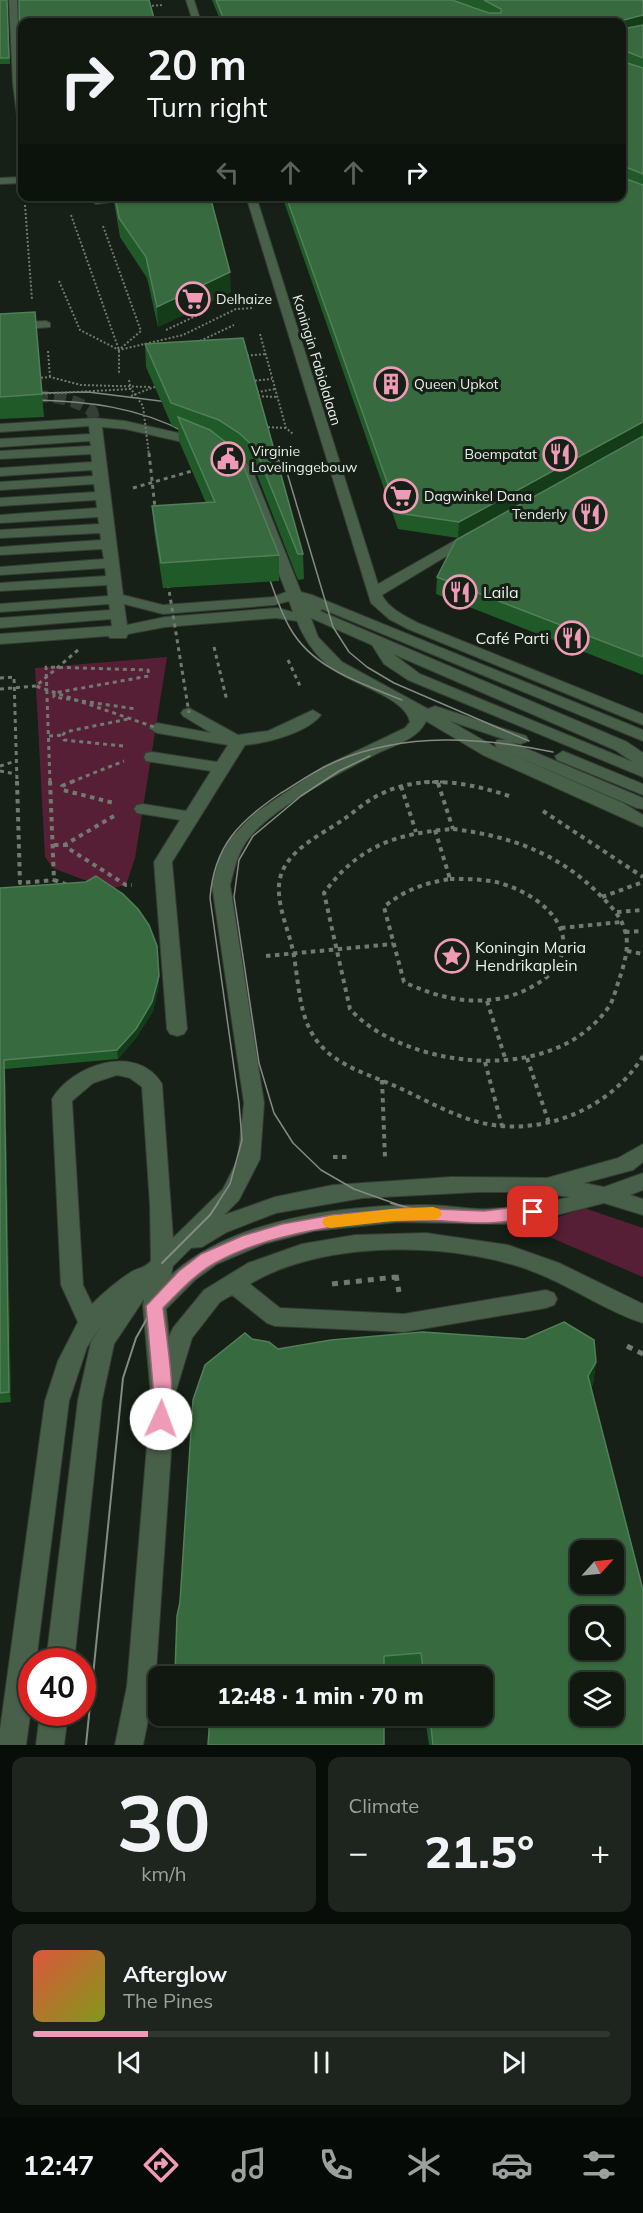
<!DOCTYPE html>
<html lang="en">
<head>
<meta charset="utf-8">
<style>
  body { margin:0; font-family:Mulish,sans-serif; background:#1e251e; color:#f1f3f6; height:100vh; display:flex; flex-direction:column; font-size:22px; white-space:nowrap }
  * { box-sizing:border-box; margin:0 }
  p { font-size:20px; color:#9ca09f }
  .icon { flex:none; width:33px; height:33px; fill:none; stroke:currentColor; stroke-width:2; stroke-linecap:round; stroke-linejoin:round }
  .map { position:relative; height:1745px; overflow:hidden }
  .drawer { display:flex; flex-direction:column; gap:12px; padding:12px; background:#090d09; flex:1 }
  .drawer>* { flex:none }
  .top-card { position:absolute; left:18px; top:18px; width:608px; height:183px; border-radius:12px; box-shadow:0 2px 4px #0004,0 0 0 2px #303730; background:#101810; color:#f1f3f6; overflow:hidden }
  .needle { width:39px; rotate:63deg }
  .tools { position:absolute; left:570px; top:1540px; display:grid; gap:12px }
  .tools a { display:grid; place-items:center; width:54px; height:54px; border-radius:12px; background:#101810; box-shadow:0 2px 4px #0004,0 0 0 2px #303730; font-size:30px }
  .speed { position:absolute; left:18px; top:1648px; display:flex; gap:12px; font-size:30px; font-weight:700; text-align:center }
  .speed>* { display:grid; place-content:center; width:78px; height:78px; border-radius:50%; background:#101810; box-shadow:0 2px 4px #0004,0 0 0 2px #303730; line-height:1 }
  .speed .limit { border:9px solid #d22; background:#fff; color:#111 }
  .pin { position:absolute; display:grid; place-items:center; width:51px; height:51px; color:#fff; margin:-26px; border-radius:12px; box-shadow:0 3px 9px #0006 }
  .me { position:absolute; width:66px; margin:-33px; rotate:2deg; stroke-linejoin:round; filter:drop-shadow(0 0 4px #0008) }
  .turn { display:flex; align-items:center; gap:21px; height:126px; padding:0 30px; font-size:27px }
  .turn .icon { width:78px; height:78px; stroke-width:2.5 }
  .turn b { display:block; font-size:42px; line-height:51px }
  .lanes { display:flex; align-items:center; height:57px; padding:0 30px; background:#0003; justify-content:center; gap:30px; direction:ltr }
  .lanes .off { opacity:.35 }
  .big { font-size:45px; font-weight:800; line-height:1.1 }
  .drawer .card { flex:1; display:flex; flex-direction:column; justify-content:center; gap:9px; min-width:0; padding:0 21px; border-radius:12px; background:#1e251e }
  .drawer .dial { align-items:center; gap:0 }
  .dial b { font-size:78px; line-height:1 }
  .song { display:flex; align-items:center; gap:18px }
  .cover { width:72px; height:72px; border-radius:9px; background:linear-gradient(135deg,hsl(10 70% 55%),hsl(70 70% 35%)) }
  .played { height:6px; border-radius:3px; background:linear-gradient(90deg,#ef9ab7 20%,#303730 20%) }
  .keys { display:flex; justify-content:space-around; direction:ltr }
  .heat { display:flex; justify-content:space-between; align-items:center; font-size:33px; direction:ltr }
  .drawer .tiles { flex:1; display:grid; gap:12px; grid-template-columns:1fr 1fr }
  .card:last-child { grid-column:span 2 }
  .trip { position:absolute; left:148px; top:1666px; width:345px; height:60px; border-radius:12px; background:#101810; box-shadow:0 2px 4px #0004,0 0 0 2px #303730; font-weight:800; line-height:60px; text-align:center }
  .tabs { display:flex; height:96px; justify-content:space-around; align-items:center; background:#060a06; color:#9ca09f }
  .tabs .icon { width:42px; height:42px }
  .tabs .on { color:#ef9ab7 }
  .tabs b { font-size:27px; color:#f1f3f6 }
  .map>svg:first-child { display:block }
  .green { fill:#571f36 }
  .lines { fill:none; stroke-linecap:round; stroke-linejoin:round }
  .minor-tunnel { stroke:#363f36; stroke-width:12; stroke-dasharray:12 6; stroke-linecap:butt }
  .minor-casing { stroke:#343d34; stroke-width:2 }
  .path-far3 { stroke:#717971; stroke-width:2; stroke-dasharray:2 2; stroke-linecap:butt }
  .path-far2 { stroke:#717971; stroke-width:3; stroke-dasharray:4 4; stroke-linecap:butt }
  .path-far1 { stroke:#717971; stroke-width:4; stroke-dasharray:4.5 4.5; stroke-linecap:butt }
  .path { stroke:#717971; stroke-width:5; stroke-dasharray:6 6; stroke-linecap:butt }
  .minor { fill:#485f49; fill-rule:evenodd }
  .tram-far1 { stroke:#838b83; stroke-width:1.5 }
  .tram { stroke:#838b83; stroke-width:2 }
  .path-bridge-far1 { stroke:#717971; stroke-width:2; stroke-dasharray:2 2; stroke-linecap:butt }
  .path-bridge { stroke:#717971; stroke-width:3; stroke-dasharray:4 4; stroke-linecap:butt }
  .wall { fill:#215a29; fill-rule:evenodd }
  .shaded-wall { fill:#143c19 }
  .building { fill:#376a3e; stroke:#527f59; stroke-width:1.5; fill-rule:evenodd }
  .route { fill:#ef9ab7; stroke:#9b6477; stroke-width:1.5 }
  .slow { fill:#f59e0b }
  .labels { text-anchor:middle; stroke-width:6; stroke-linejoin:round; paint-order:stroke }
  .far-poi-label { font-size:14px; fill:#e9efe9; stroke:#162016; text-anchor:start }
  .far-street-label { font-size:14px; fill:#e9efe9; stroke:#162016 }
  .poi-label { font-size:16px; fill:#e9efe9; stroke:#162016; text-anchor:start }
</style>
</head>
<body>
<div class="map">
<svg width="643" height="1745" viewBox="0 0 643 1745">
  <rect width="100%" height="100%" fill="#162016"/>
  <g class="green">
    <polygon points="167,657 135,858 126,885 108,889 53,868 45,857 35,668"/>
    <polygon points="584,1208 643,1228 643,1277 528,1228"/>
  </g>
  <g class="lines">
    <path class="minor-tunnel" d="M0 398C32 396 65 392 92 411L95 422"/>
    <g class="minor-casing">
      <g id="minor">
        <polygon points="9,0 17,0 22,118 17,115 13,84"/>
        <polygon points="186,0 194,0 201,22 193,22"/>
        <polygon points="22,177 22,183 0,184 0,178"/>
        <path d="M246 196H256L378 584 468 533 473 532 480 536 382 595C388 608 405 616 418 623L643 714V725L408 629 389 619 371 603Z"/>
        <polygon points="108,197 112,198 112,202 96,204 91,201 96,198"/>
        <polygon points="46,321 50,323 50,327 0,331 0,323"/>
        <path d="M95 418 125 421 205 439 207 442 200 446 125 429 102 427 123 595 163 605 273 597 286 592 240 474 237 468 223 456 225 453C239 451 248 463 254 474L301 592 312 595 643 730V741L322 609 320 611 627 742 643 753V777L408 680 384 664 372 645 311 618 318 637 342 662 428 709 435 706 441 708 526 736 528 739 526 742 520 744 511 742 643 798V809L637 808 497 748 495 744 497 740H506L450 721 495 747 623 803 643 815V827L483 755 426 721C418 739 395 745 378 753 342 771 268 810 246 842 237 855 234 870 230 885L264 1103 260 1159 239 1200 224 1215 275 1197 333 1185 451 1177 547 1178 618 1158 643 1144V1162L633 1170 584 1183 604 1187 643 1173V1190L630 1195 643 1199V1215L604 1203 545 1218 504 1224 398 1222 314 1231 264 1244 217 1264 195 1280 166 1309 169 1337 173 1328 204 1290 248 1263 302 1244 355 1235 426 1233 508 1245 559 1263 643 1304V1323C608 1312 577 1290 544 1276 465 1241 325 1238 250 1284L280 1308 404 1314 546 1290 554 1293 557 1299 554 1305 546 1308 404 1332 275 1326 267 1323 232 1295 220 1302 192 1338 175 1394 155 1686 143 1745H115L127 1686 151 1397 143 1306 144 1299 114 1344 102 1400 74 1662H46L78 1400 91 1342 102 1324 87 1347 69 1401 36 1662H32V1701L26 1745H0V1730L45 1401 58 1361 78 1322 61 1285 52 1099C72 1065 137 1042 162 1084L173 1238 223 1189 238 1159 244 1103 212 885 220 857 231 838 254 814 323 767 405 728 410 722C405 696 349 684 330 667 315 655 304 639 297 621L276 618 165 627 128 634 126 638H110L108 636 0 644V634L112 626 111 619 0 628V618L110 610 109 604 0 612V604L108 596 107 585 0 591V583L106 576 105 568 0 575V567L104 559 102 549 0 555V547L101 540 100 533 0 538V530L99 524 98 517 0 523V515L97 508 96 500 0 506V498L95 492 94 484 0 490V482L93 476 92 470 0 476V468L92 462 91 454 0 459V451L91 446 90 441 0 447V439L90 434 89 426 0 432V424ZM289 601 293 612 277 608 165 617 127 625 124 604 163 614 274 605ZM393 654 615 750 633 762 420 674ZM117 1075 130 1078 142 1087 150 1204 151 1261C144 1269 139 1267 131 1272 117 1281 104 1292 92 1304L83 1285 72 1101 93 1083ZM479 1192H534L570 1197C542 1204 510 1209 480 1209 462 1208 444 1205 426 1205 344 1205 234 1218 171 1275L173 1266 191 1248 202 1247 227 1232 276 1213 363 1198Z"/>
        <path d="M189 708 238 735 268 731 313 710 321 715C307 733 267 743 245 745L172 862 187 1029 184 1034 177 1036 170 1034 167 1029 154 862 180 820 137 813 134 809 137 805 143 804 186 811 211 771 146 761 144 757 146 753 152 752 217 762 228 745 157 733 149 728 157 723 211 733 183 716 181 713 183 710Z"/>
        <polygon points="563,751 643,784 643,795 557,760 555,756"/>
        <polygon points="40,1713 68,1713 64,1745 36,1745"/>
      </g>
    </g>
    <g class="path-far3">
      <polyline points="148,6 164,5"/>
      <polyline points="25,205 32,300"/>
      <polyline points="71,215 119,350 119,374"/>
      <polyline points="103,226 141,331 120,349"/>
      <polyline points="59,281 80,330 119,350 183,335 236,309 253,308"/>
      <polyline points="166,330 200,314"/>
      <polyline points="260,334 286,428 293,434"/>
      <polyline points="200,341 234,325"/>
      <polyline points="48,351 50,377"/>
      <polyline points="243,356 266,354"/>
      <polyline points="37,378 50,377 81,385 151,387"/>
      <polyline points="251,381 272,379"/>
      <polyline points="253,393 275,389"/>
      <polyline points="131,396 154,387 160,388"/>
      <polyline points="254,396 277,397"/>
      <polyline points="264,427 286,428"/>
      <polyline points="269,451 288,447"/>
    </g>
    <g class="path-far2">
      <polyline points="133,488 192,471"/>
      <polyline points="214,647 227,701"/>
      <polyline points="288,660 301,688"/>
      <polyline points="0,678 14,677 17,782"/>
      <polyline points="0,689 36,686"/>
      <polyline points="49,736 63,735"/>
      <polyline points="123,746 64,740 63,735 65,732 128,719"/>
      <polyline points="0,766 16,761"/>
      <polyline points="0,771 16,774"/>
      <polyline points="50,782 46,667 148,670 149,676 54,693 54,697 136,709"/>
      <polyline points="71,782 124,761"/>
      <polyline points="424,782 447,782"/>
    </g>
    <g class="path-far1">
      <polyline points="17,781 20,883 54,880"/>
      <polyline points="50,781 54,880 68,885"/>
      <polyline points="74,781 62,786 63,790 114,803"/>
      <polyline points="438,783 453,829"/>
      <polyline points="401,786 416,832"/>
      <path d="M509 796C468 782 421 774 381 794 367 800 356 811 344 819 317 838 276 854 279 893 280 913 289 932 293 951 299 981 298 1016 317 1041 336 1066 368 1074 395 1086 422 1098 449 1114 478 1122 540 1138 610 1110 643 1056"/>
      <polyline points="543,811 643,877"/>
      <polyline points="114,816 66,844 66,847 126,885 132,885"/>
      <path d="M453 829C510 836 558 853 599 894 610 905 621 916 625 931 630 946 624 965 619 980 616 988 614 998 610 1005 574 1059 501 1068 442 1056 409 1049 372 1034 350 1009L324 893C358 846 397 833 453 829Z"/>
      <polyline points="435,830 450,879"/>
      <polyline points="54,845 66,845"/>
      <path d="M450 879C465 879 481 879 496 882 530 890 580 922 558 964 553 973 544 980 535 985 493 1010 446 1002 404 982L384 907C404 890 425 883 450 879Z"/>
      <polyline points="602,897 643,882"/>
      <polyline points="617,912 643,910"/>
      <polyline points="561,928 621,922"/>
      <polyline points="625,932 643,931"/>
      <polyline points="627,951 643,954"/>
      <polyline points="266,956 393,944"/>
      <polyline points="487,1001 506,1061"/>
      <polyline points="527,1058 549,1123"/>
      <polyline points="485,1062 502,1126"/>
      <polyline points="382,1080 385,1158"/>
      <polyline points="333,1157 349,1157"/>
    </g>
    <g class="path">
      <polyline points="396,1275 399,1292"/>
      <polyline points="332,1284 396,1277"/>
      <polyline points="627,1346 643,1354"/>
    </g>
    <use href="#minor" class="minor"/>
    <g class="tram-far1">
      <polyline points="0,394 88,392 176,403"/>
      <path d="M33 400C87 401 138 407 187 433"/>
      <polyline points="263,442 286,469 333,627 349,652 367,667 394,683 529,741"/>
      <path d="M265 567C273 587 279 609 290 628 313 669 361 683 402 700"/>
      <polyline points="370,756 339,771 301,796 253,836 239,860 234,897 259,1063 274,1113 293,1143 321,1170 354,1189 396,1204"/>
      <path d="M217 1204 230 1184 242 1140 239 1103 210 898C214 846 239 821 281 793 299 782 317 769 337 761 406 732 481 737 553 752"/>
    </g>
    <g class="tram">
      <polyline points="391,1203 428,1213"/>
      <polyline points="162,1263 210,1215 218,1203"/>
      <polyline points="86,1745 123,1378 136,1338 154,1306"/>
    </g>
    <g class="path-bridge-far1">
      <polyline points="129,380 131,389"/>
      <polyline points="37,394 131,389 143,406 149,455"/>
    </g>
    <g class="path-bridge">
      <polyline points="149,453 155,508"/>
      <polyline points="168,584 189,713"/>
      <polyline points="78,650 36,686 157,728"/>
    </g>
  </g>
  <g class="wall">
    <polygon points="0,0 7,0 10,64 0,64"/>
    <path d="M212 0H643V675L436 594 437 577 611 454 458 538 398 529 282 196H621V22H221ZM459 3 475 7 488 13Z"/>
    <polygon points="22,22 22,63 20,46"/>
    <polygon points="113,196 210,196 231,292 158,327 147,278 120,237"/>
    <polygon points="35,312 44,417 0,419 0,314"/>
    <polygon points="243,338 303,554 304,579 298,580 256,472 240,457 279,555 279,581 163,588 154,530 152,506 206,503 179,441 178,428 172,426 146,367 145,344"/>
    <polygon points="0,888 157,946 159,985 153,1011 136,1038 118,1059 5,1069 11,1402 0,1403"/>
    <polygon points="252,1339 278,1349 596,1362 593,1384 591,1388 643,1745 429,1745 425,1716 483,1716 483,1677 420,1677 420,1675 390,1677 176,1677 175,1672"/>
  </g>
  <g class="shaded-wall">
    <polygon points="643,15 643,26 621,31 621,22 620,22 620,21"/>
    <polygon points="230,272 231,292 158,327 157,307"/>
    <polygon points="643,422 642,437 458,538 459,522"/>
    <polygon points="159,976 159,985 153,1011 136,1038 118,1059 117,1050"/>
    <polygon points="4,1060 5,1069 11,1402 9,1392"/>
    <polygon points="596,1362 593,1384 585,1398 588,1376"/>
  </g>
  <g class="building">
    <polygon points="0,0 7,0 9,58 0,58"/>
    <polygon points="19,0 149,0 155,22 22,22 22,46 20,46"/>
    <polygon points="216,0 452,0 489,13 501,13 501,9 484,0 643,0 643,15 620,21 620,22 225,22"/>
    <polygon points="643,25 643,58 623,50 621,52 621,28 622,29"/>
    <polygon points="621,59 621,61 643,68 643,174 623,166 621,168"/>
    <polygon points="621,175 621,177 643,185 643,422 459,522 398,513 286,196 621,196"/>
    <polygon points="115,196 210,196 230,272 157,307 146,257 119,218"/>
    <polygon points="35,312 42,394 0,397 0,314"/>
    <polygon points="243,338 303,554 298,554 255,448 239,433 219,420 171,403 145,344"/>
    <polygon points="178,417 210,430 238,452 279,555 161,563 152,506 215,502"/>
    <polygon points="643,436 643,657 437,577 456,540"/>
    <polygon points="96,876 123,894 138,909 149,925 157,946 159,976 152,1002 136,1029 117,1050 4,1060 9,1392 0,1393 0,888 86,882"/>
    <path d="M564 1322 594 1340 596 1362 588 1376 643 1590V1745H433L430 1716H483V1677H424L421 1653 384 1656V1677H212L213 1670 175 1672 177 1616 180 1602 193 1400 205 1365 245 1333 252 1339 269 1342 278 1349 331 1340 423 1332 525 1339ZM580 1551H614V1584H580ZM580 1617H614V1650H580ZM580 1683H614V1716H580Z"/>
    <polygon points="210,1716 384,1716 384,1745 208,1745"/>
  </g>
  <path class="route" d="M533 1205 539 1207 542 1212 539 1216 533 1218C517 1220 500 1223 483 1223 459 1223 434 1219 410 1220 348 1222 269 1233 215 1263 195 1274 179 1292 163 1308 166 1335 178 1403 168 1425L161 1427 155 1425 152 1419 154 1397 146 1306 179 1271 201 1254 242 1236 282 1224 332 1215 410 1208 484 1211Z"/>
  <polygon class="slow" points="433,1207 439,1209 442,1214 439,1218 433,1220 392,1221 330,1228 324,1226 322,1222 324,1218 330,1216 392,1209"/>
  <defs>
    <g id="supermarket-ring" transform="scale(1.725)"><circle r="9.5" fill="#162016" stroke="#ef9ab7" stroke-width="1.5"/><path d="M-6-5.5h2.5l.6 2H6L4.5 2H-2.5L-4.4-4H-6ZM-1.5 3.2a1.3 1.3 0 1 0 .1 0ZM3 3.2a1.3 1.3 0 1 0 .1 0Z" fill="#ef9ab7"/></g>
    <g id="building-ring" transform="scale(1.725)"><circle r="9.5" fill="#162016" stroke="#ef9ab7" stroke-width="1.5"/><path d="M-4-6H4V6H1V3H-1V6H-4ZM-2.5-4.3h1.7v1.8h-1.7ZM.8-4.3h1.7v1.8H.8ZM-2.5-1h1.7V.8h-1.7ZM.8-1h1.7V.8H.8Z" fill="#ef9ab7"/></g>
    <g id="restaurant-ring" transform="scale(1.725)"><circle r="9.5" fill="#162016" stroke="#ef9ab7" stroke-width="1.5"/><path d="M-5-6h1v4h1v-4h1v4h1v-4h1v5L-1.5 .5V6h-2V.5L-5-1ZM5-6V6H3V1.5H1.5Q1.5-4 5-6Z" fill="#ef9ab7"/></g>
    <g id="civic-ring" transform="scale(1.725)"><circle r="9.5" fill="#162016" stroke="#ef9ab7" stroke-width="1.5"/><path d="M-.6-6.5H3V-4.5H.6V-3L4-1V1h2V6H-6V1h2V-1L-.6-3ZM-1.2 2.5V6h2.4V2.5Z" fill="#ef9ab7"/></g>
    <g id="sight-ring" transform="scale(1.725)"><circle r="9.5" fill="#162016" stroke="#ef9ab7" stroke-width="1.5"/><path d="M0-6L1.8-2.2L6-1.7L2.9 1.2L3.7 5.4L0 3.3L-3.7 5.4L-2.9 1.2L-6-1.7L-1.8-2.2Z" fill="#ef9ab7"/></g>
  </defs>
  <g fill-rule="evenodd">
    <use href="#supermarket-ring" x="193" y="299"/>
    <use href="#building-ring" x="391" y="384"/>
    <use href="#restaurant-ring" x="560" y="454"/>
    <use href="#civic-ring" x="228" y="459"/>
    <use href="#supermarket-ring" x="401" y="496"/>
    <use href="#restaurant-ring" x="590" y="514"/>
    <use href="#restaurant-ring" x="460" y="592"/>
    <use href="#restaurant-ring" x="572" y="638"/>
    <use href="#sight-ring" x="452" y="956"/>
  </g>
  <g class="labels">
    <g class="far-poi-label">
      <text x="216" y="304">Delhaize</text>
      <text x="414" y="389">Queen Upkot</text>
      <text x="251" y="456">Virginie<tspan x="251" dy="16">Lovelinggebouw</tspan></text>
      <text x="537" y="459" text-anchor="end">Boempatat</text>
      <text x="424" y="501">Dagwinkel Dana</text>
      <text x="567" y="519" text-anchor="end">Tenderly</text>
    </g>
    <g class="far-street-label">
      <text transform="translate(317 360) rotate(73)" y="5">Koningin Fabiolalaan</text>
    </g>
    <g class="poi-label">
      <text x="483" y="598">Laila</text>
      <text x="549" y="644" text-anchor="end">Café Parti</text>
      <text x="475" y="953">Koningin Maria<tspan x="475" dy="18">Hendrikaplein</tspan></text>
    </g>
  </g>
</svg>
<div class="tools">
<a><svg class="needle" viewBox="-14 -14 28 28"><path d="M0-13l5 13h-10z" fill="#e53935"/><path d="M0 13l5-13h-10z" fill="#9ca09f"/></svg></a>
<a><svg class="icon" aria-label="search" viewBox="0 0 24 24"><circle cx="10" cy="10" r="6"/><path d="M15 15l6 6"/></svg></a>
<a><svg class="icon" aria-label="layers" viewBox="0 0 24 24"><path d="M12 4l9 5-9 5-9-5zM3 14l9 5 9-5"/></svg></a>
</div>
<div class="speed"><div class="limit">40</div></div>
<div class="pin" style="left:533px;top:1212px;background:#d93025"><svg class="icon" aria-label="arrive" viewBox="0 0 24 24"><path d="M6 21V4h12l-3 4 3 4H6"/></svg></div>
<svg class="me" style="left:161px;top:1419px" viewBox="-20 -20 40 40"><circle r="19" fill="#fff"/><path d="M0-13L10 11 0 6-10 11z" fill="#ef9ab7"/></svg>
<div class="trip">12:48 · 1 min · 70 m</div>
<div class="top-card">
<div class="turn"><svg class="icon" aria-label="right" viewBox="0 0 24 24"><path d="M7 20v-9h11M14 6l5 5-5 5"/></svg><div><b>20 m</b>Turn right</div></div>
<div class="lanes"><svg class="icon off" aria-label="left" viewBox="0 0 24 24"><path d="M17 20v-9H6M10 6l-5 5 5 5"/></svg><svg class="icon off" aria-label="ahead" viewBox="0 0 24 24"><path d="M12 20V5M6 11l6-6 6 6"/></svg><svg class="icon off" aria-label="ahead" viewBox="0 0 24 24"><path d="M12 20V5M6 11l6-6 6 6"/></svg><svg class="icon" aria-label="right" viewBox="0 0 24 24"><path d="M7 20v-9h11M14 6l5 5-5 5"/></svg></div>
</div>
</div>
<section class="drawer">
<div class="tiles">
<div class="card dial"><b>30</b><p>km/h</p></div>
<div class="card"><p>Climate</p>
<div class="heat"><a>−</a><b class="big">21.5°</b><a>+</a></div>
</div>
<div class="card">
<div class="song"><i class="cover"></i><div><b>Afterglow</b><p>The Pines</p></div></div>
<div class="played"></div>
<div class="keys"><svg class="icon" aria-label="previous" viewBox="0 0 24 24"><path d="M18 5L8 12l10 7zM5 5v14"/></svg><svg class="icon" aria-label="pause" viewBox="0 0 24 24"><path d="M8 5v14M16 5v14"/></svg><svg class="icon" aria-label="next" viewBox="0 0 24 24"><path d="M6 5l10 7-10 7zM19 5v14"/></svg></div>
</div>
</div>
</section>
<nav class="tabs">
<b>12:47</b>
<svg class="icon on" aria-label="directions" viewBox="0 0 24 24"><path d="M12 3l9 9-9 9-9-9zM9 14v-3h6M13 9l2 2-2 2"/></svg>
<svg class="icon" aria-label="music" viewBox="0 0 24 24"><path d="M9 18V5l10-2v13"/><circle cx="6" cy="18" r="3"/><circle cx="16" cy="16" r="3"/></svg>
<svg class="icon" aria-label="phone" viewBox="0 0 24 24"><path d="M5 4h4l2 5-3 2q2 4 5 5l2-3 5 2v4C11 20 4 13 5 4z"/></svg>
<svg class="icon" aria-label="climate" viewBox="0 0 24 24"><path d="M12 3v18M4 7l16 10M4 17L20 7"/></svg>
<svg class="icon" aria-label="car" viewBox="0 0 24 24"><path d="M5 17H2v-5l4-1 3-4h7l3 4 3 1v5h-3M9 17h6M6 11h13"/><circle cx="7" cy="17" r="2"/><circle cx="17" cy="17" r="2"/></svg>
<svg class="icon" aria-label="filters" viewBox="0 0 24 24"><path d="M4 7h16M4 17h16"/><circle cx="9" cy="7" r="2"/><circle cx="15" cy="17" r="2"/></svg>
</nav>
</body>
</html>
